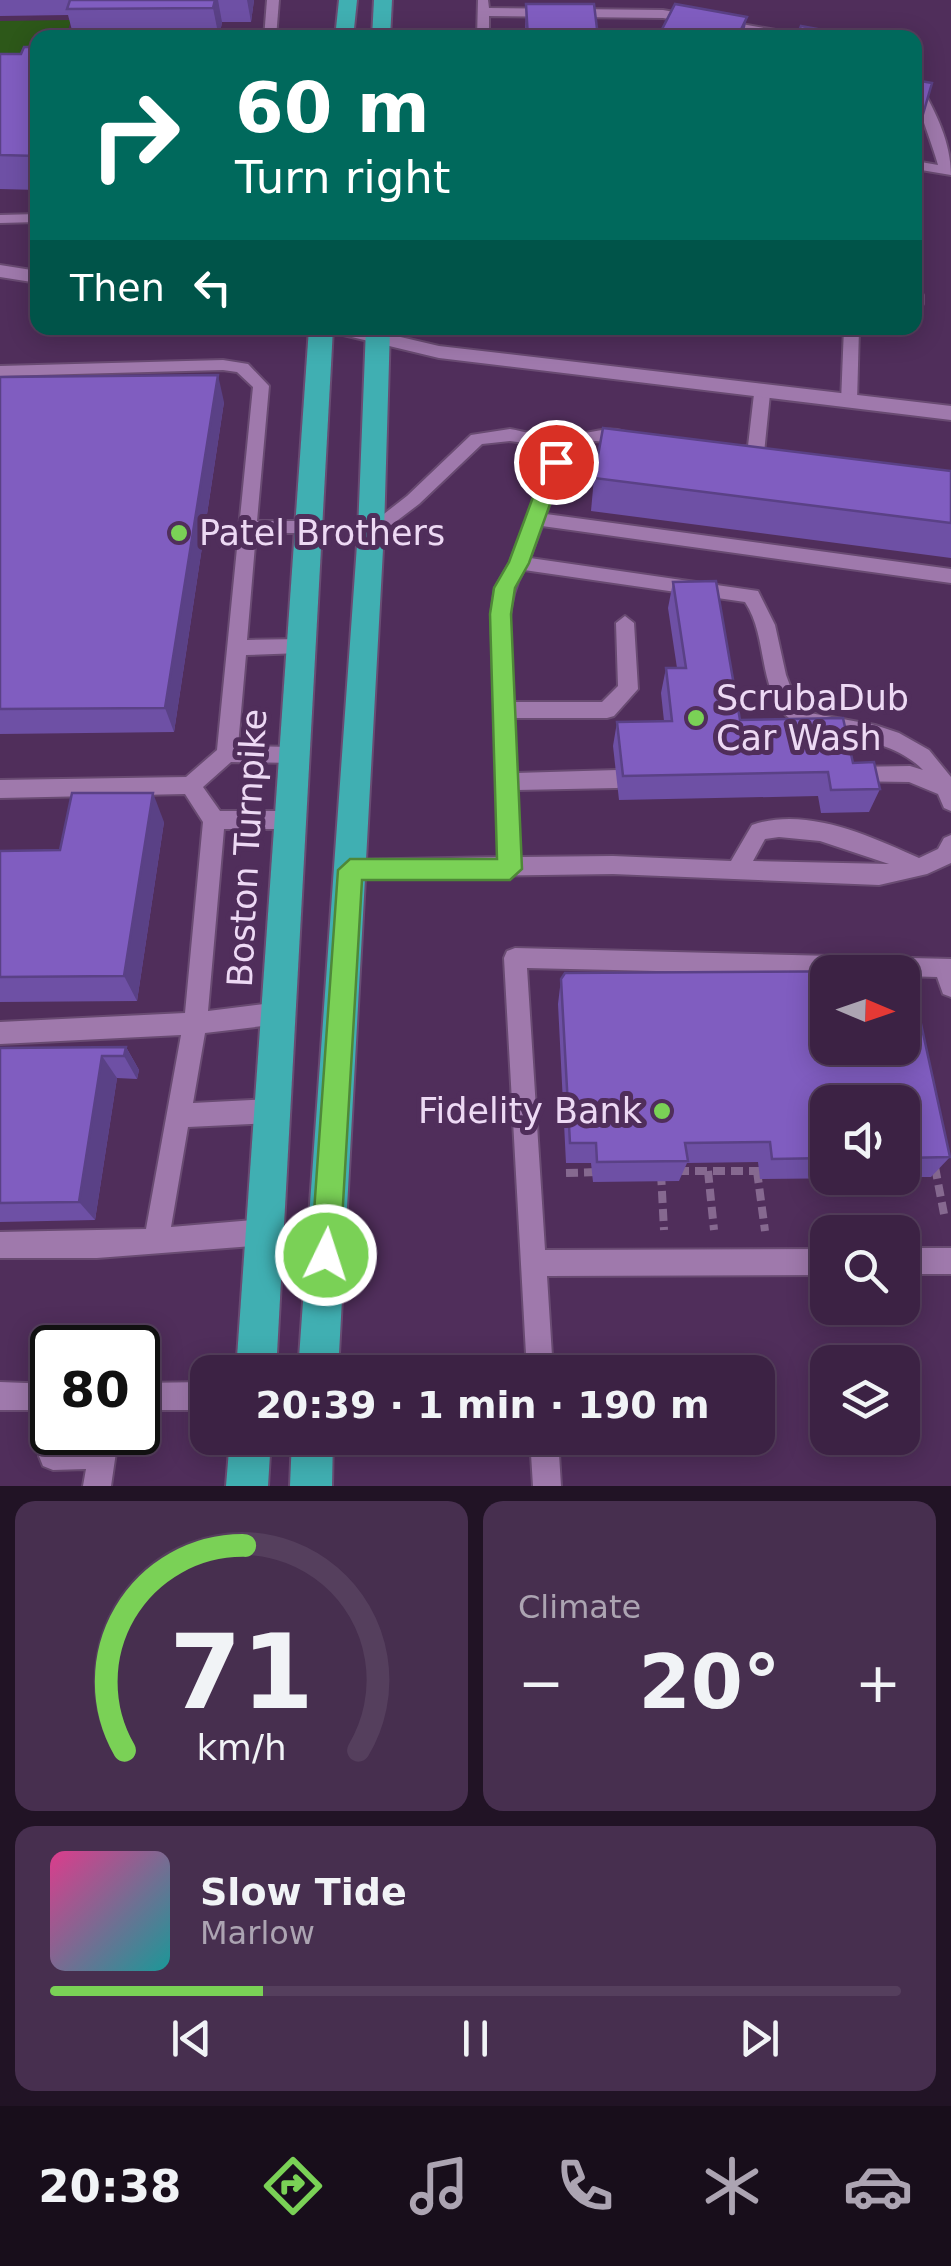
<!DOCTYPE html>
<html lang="en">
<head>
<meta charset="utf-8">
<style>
  body { margin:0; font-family:"DejaVu Sans",sans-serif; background:#472f4f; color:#f1f3f6; height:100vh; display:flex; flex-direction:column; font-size:38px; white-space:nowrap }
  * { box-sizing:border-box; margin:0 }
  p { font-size:32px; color:#aca4b2 }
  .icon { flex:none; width:55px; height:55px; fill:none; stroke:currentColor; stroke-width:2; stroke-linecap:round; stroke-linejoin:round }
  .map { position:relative; height:1486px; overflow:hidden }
  .details { display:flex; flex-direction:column; gap:15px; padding:15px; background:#211325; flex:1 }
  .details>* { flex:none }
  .top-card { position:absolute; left:30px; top:30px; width:892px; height:305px; border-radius:20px; box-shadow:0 5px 25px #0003,0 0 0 2px #553f5d; background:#00695c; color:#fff; overflow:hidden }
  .needle { width:65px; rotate:92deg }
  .tools { position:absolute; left:810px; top:955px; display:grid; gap:20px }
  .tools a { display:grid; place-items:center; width:110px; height:110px; border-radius:20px; background:#3c2244; box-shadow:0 5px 25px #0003,0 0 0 2px #553f5d; font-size:50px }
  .speed { position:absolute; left:30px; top:1325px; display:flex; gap:20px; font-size:50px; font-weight:700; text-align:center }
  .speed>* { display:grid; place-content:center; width:130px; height:130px; border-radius:50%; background:#3c2244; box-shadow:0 5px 25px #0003,0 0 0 2px #553f5d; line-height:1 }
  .speed .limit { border:5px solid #111; border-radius:15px; background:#fff; color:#111 }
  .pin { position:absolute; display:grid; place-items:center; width:85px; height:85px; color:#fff; margin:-42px; border:5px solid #fff; border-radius:50%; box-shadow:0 2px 10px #0007 }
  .me { position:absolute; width:110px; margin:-55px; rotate:4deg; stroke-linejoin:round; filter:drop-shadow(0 0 8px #0008) }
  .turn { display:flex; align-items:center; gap:35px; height:210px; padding:0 40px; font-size:45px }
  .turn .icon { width:130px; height:130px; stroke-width:2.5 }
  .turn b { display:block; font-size:70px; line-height:85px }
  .then { display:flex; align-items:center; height:95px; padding:0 40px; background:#0003; gap:20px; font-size:38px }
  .big { font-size:75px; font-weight:600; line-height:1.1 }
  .details .card { flex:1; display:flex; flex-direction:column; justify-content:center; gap:15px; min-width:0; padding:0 35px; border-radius:20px; background:#472f4f }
  .details .dial { align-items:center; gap:0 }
  .dial svg { height:260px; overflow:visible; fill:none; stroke:#553f5d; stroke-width:7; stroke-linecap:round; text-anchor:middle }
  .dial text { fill:#f1f3f6; stroke:none }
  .song { display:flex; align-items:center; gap:30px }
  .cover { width:120px; height:120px; border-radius:15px; background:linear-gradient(135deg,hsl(330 70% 55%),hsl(180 70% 35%)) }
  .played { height:10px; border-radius:5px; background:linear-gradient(90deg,#7ad156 25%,#553f5d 25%) }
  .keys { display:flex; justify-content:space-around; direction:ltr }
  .heat { display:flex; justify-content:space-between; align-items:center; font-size:55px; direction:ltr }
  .details .tiles { flex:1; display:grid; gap:15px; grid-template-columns:1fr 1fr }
  .card:last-child { grid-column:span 2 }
  .trip { position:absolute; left:190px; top:1355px; width:585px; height:100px; border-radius:20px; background:#3c2244; box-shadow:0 5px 25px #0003,0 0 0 2px #553f5d; font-weight:600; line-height:100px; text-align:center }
  .tabs { display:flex; height:160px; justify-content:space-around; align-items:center; background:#180e1b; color:#aca4b2 }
  .tabs .icon { width:70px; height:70px }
  .tabs .current { color:#7ad156 }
  .tabs b { font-size:45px; color:#f1f3f6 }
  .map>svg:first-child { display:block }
  .green { fill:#2d5819 }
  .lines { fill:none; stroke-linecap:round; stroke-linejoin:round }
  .lane-casing { stroke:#694b72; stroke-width:4 }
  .secondary-casing { stroke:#694b72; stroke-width:4 }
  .highway-casing { stroke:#694b72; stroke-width:4 }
  .path-far1 { stroke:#866990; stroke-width:4; stroke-dasharray:8 4; stroke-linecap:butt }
  .path { stroke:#866990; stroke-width:8; stroke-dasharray:12 6; stroke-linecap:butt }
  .lane { fill:#9f79ac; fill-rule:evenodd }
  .secondary { fill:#9f79ac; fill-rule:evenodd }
  .highway { fill:#40afb2; fill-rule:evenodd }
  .wall { fill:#6e50a5; fill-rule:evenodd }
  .shaded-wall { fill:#5a4186 }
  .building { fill:#805dc0; stroke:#5a4186; stroke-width:2.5; fill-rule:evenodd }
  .route { fill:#7ad156; stroke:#4f8838; stroke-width:2.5 }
  .poi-dot { fill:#7ad156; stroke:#502e5b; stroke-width:4 }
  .labels { text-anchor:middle; stroke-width:10; stroke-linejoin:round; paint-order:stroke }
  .poi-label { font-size:35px; fill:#edd9f4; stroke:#502e5b; text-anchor:start }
  .street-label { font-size:35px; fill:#edd9f4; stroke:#502e5b }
</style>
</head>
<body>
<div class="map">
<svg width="951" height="1486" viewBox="0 0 951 1486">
  <rect width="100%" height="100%" fill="#502e5b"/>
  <polygon class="green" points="71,20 66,37 38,38 37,61 0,56 0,21"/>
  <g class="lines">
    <g class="lane-casing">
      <g id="lane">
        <polygon points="267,0 279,0 276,38 264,38"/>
        <polygon points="478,0 488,0 489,8 663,10 820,38 788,38 663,18 489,16 489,38 477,38"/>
        <path d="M915 84 920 85C936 112 951 143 951 175L915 169V161L938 165C932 142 915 104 915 84Z"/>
        <polygon points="38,214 38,222 0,223 0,215"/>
        <polygon points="915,290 923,295 923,304 915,309"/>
        <polygon points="844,328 859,328 857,402 849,407 841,402"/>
        <polygon points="223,360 248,364 269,386 257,521 306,521 315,527 306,533 256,533 247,640 301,639 310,646 301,653 246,655 238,746 294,747 301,749 304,755 301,761 294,763 231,762 203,787 220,811 290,811 297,814 300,820 297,826 290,829 224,829 208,1011 280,1002 288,1005 291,1013 288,1021 280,1024 205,1033 193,1103 273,1099 281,1103 285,1111 281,1119 273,1123 188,1127 171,1227 266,1219 275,1223 279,1232 275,1241 266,1245 97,1258 0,1258 0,1232 146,1229 181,1035 0,1044 0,1022 185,1013 203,822 185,794 0,798 0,780 186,777 217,750 253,387 237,372 223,370 0,376 0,366"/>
        <polygon points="762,389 770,394 764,453 756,459 729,455 729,447 748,446 754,394"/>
        <path d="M510 429C527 432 549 439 566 437 588 434 616 421 635 438L627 444 595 441 571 447 546 514 951 569V583L542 526 530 558 758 591 775 625 786 675 795 699 810 713 875 725 899 733 929 750 951 777V811L944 808 938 794 909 782 845 781 842 775 845 769 852 767 910 766 923 770C881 727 807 743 783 712 758 680 767 635 745 602L524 570C501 609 511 658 513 702H602L618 686 616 623 625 616 634 623 638 689 614 716 607 718H514L516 773 617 770 624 773 627 779 624 785 617 788 517 790 520 857 613 856 731 861 752 825C806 806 870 836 919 858L938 849 944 838 951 835V863L927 874 879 885 613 874 351 878 343 876 340 869 343 862 351 860 499 857 491 614 495 588 510 562 554 447 510 441 482 444 419 504 377 536 371 537 362 531 407 496 471 435ZM779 837 820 841 889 864 753 861 765 839Z"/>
        <polygon points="515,948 951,959 951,997 943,994 937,977 902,976 902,972 828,975 527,968 545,1250 828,1249 828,1275 547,1276 553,1372 527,1372 504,958 507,951"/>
        <rect x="902" y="1248" width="49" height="26"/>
        <polygon points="0,1382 52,1384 52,1410 0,1410"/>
        <polygon points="208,1382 208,1410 138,1410 138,1383"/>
        <polygon points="91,1432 119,1432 111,1486 83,1486 86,1469 53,1470 43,1466 39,1456 43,1446 53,1442 90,1441"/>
        <polygon points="530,1438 558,1438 561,1486 533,1486"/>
      </g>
    </g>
    <g class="secondary-casing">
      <g id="secondary">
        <polygon points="0,265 38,271 38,283 0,277"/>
        <polygon points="329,328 362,328 439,346 951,406 951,420 439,358 331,332"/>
      </g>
    </g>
    <g class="highway-casing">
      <g id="highway">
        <polygon points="339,0 357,0 353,38 335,38"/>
        <polygon points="374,0 392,0 390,38 372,38"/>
        <polygon points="309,328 333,328 276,1372 236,1372"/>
        <polygon points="366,328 390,328 384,531 338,1372 298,1372 358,531"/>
        <polygon points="230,1438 271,1438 268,1486 226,1486"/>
        <polygon points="292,1438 333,1438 332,1486 290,1486"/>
      </g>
    </g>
    <polyline class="path-far1" points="222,36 249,36"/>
    <g class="path">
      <polyline points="935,1167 944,1214"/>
      <polyline points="677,1171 765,1171"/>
      <polyline points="708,1171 714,1230"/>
      <polyline points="757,1171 765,1231"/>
      <polyline points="566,1173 600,1172"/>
      <polyline points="661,1173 664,1230"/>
    </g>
    <use href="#lane" class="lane"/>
    <use href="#secondary" class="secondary"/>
    <use href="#highway" class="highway"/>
  </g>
  <g class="wall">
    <polygon points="0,0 254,0 251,22 222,22 219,38 74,38 68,15 0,16"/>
    <polygon points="526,4 598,37 743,38 525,37"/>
    <polygon points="38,47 38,190 0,189 0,54 21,54"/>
    <polygon points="915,80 932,83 915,142"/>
    <polygon points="0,377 224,402 174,732 0,734"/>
    <polygon points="951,471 951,558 591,511 594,478"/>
    <polygon points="673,582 740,720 853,763 880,789 869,812 821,813 818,796 619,800 613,746 617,722 664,721 661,693 666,668 677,668 668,608"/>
    <polygon points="164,822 137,1001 0,1002 0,851 60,850"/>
    <path d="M901 971 911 978 950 1157 931 1177H902V1102H828V1178H862L760 1179 758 1162 687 1163 679 1181 593 1182 591 1163H566L558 1004 561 979 565 973ZM828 972H902V1048H828Z"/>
    <polygon points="126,1047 139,1070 137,1079 117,1078 95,1220 0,1222 0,1048"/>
  </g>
  <g class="shaded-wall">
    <polygon points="215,0 218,0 222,22 219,38 213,8"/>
    <polygon points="247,0 254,0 251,22"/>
    <polygon points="747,17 743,38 737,38"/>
    <polygon points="218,375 224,402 174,732 165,708"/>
    <polygon points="153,793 164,822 137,1001 124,976"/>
    <polygon points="126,1047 139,1070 137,1079 124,1056"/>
    <polygon points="102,1056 117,1078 95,1220 79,1202"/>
  </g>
  <g class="building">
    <polygon points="70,0 215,0 213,8 67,9"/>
    <polygon points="526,4 594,4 598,37 659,35 675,4 747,17 737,38 528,38"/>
    <polygon points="801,26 866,38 796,38"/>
    <polygon points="24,47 38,47 38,156 0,155 0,54 21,54"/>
    <polygon points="915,80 932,83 921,121 915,120"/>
    <polygon points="218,375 165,708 0,709 0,377"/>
    <polygon points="603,428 951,471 951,523 594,478"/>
    <polygon points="716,581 740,720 843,718 853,763 874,762 880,789 831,790 828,772 623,776 617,722 672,721 666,668 686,668 673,582"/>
    <polygon points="72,793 153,793 124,976 0,977 0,851 60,850"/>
    <path d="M901 971 911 978 950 1157 902 1158V1102H828V1158L772 1159 770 1142 685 1143 688 1161 597 1162 596 1143H570L561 979 565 973ZM828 972H902V1048H828Z"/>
    <polygon points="126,1047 124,1056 102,1056 79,1202 0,1203 0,1048"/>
  </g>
  <polygon class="route" points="556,455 565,462 529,563 515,588 511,614 522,869 510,880 362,880 340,1255 336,1266 326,1270 315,1266 311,1255 338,870 350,859 497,859 490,614 494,588 509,562 546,462"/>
  <g class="poi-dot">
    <circle cx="179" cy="533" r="10"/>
    <circle cx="696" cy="718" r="10"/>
    <circle cx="662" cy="1111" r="10"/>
  </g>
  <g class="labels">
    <g class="poi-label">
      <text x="199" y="545">Patel Brothers</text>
      <text x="716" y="710">ScrubaDub<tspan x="716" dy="40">Car Wash</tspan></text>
      <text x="642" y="1123" text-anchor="end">Fidelity Bank</text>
    </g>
    <g class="street-label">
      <text transform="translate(247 848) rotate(-87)" y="12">Boston Turnpike</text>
    </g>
  </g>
</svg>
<div class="tools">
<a><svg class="needle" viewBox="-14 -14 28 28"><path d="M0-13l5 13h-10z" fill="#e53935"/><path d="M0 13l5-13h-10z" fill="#aca4b2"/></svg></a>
<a><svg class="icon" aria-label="sound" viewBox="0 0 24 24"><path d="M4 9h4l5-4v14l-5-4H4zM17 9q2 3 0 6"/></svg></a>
<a><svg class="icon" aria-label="search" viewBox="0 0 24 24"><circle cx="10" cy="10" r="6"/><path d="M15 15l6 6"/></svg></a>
<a><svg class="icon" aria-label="layers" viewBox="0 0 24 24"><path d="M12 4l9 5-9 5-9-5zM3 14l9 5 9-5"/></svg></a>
</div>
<div class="speed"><div class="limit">80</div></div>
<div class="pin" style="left:556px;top:462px;background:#d93025"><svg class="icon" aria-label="arrive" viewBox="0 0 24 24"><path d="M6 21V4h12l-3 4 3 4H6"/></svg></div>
<svg class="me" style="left:326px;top:1255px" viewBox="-20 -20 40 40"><circle r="17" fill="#7ad156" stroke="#fff" stroke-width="3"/><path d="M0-11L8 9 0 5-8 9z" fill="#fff"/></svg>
<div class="trip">20:39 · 1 min · 190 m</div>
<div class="top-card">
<div class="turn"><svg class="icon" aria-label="right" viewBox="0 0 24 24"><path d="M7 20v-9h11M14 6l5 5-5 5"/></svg><div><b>60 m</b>Turn right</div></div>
<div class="then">Then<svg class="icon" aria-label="left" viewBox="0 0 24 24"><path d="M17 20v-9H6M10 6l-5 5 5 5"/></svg></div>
</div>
</div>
<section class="details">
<div class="tiles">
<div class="card dial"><svg viewBox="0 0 100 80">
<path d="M14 69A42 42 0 1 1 86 69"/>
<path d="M14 69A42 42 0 0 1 51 6" stroke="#7ad156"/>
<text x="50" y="56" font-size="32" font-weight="700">71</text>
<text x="50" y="72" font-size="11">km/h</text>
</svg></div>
<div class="card"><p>Climate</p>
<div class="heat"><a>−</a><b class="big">20°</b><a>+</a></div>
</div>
<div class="card">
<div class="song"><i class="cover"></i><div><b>Slow Tide</b><p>Marlow</p></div></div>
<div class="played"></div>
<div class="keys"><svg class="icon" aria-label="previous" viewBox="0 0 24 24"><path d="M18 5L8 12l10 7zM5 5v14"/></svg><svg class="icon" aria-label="pause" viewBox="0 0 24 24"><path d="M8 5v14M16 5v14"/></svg><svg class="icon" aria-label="next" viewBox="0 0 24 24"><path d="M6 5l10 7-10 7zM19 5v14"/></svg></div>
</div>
</div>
</section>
<nav class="tabs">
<b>20:38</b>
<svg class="icon current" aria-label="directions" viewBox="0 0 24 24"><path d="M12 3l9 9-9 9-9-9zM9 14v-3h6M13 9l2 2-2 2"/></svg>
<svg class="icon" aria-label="music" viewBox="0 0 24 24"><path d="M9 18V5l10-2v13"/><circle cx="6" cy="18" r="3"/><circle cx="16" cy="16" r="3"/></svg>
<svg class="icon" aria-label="phone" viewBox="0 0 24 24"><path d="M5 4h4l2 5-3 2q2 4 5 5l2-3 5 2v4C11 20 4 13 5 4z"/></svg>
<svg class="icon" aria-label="climate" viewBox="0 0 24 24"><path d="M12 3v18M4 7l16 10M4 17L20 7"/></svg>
<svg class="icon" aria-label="car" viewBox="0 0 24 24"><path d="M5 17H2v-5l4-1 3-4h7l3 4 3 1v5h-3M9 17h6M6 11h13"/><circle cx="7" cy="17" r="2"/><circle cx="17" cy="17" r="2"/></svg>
</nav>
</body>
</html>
